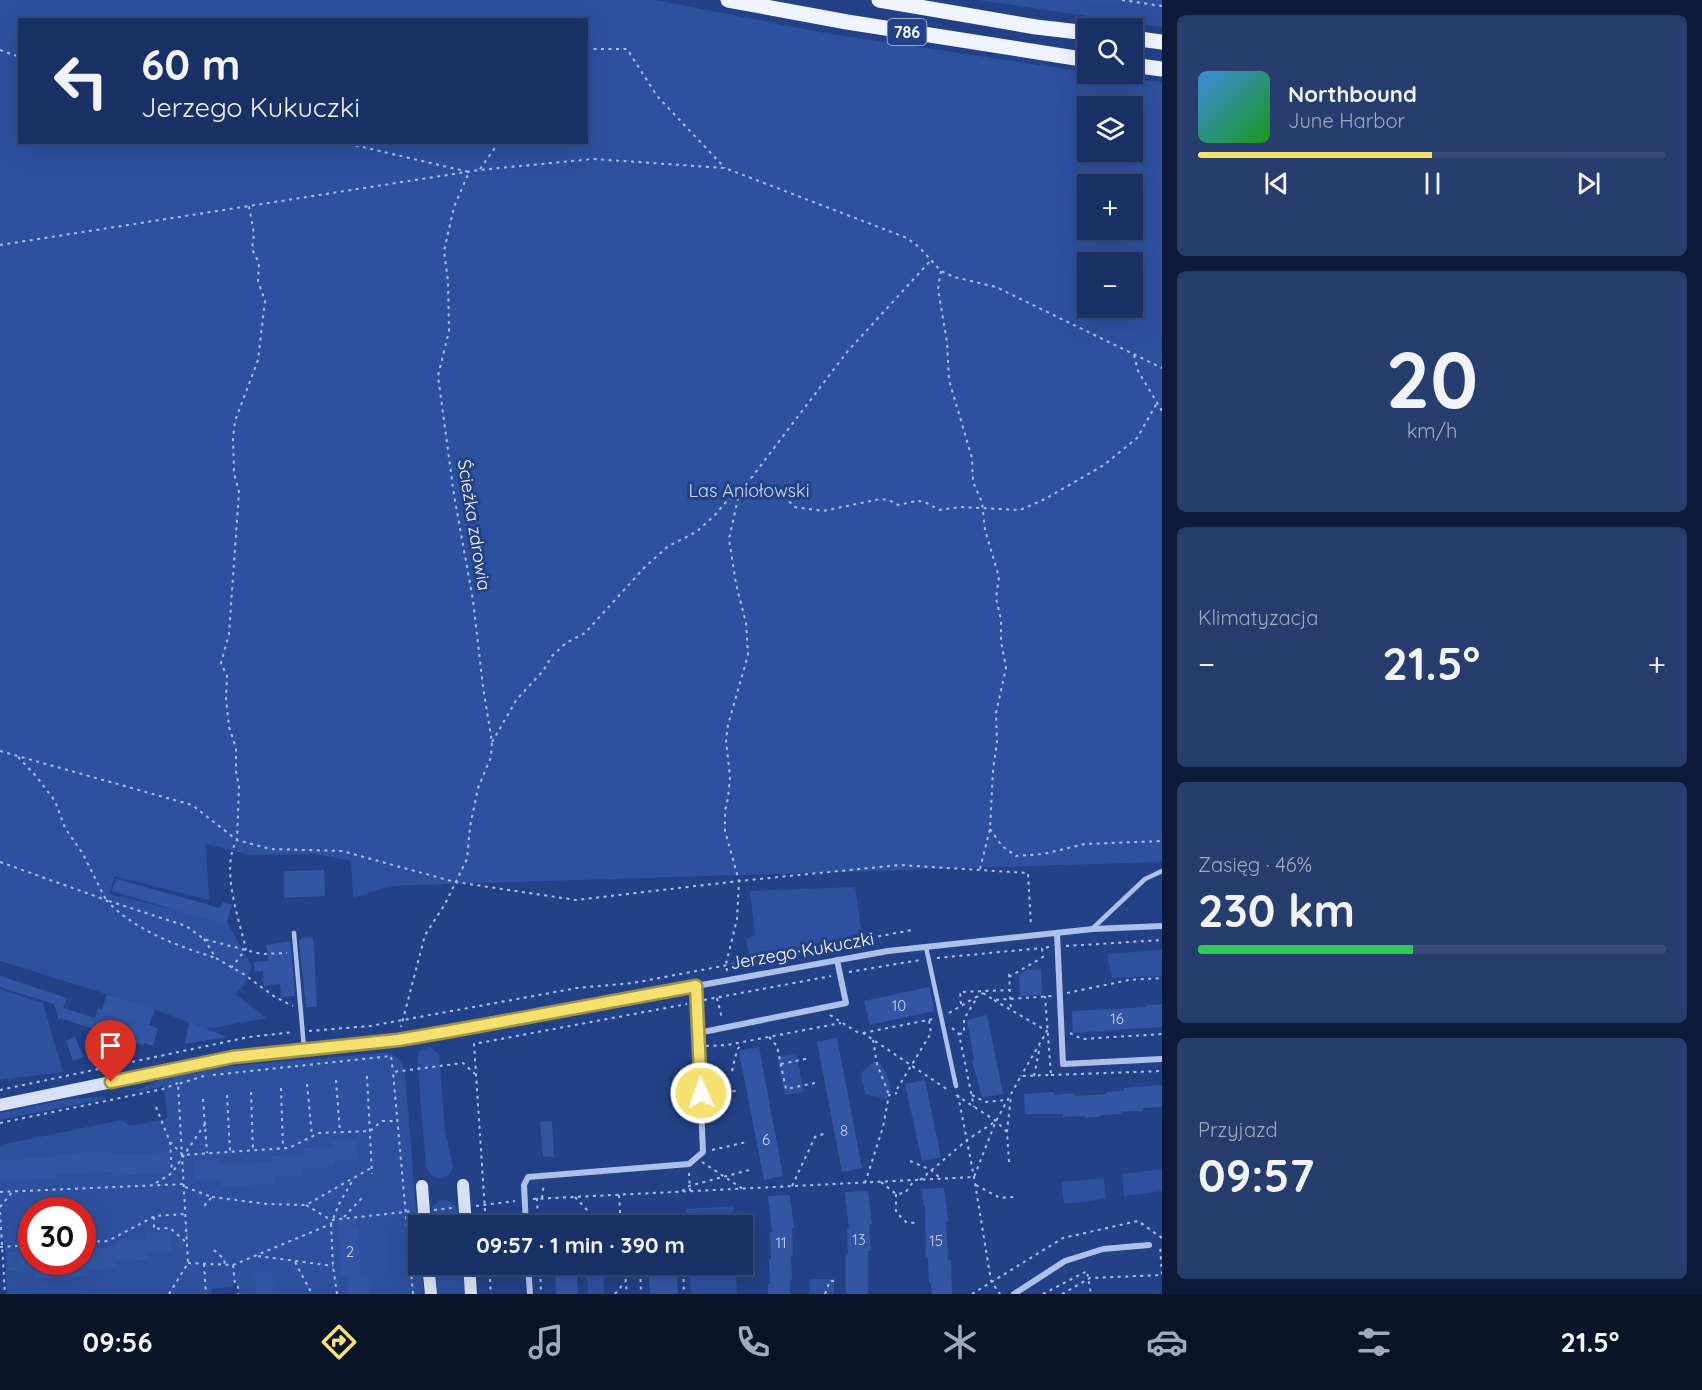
<!DOCTYPE html>
<html lang="pl">
<head>
<meta charset="utf-8">
<style>
  body { margin:0; font-family:Quicksand,sans-serif; background:#273d6e; color:#f1f3f6; height:100vh; display:flex; flex-direction:column; font-size:22px; white-space:nowrap }
  * { box-sizing:border-box; margin:0 }
  p { font-size:20px; color:#9fa9bf }
  .icon { flex:none; width:33px; height:33px; fill:none; stroke:currentColor; stroke-width:2; stroke-linecap:round; stroke-linejoin:round }
  .map { position:relative; flex:1; overflow:hidden }
  .drawer { display:flex; flex-direction:column; gap:15px; padding:15px; background:#0e1b38; width:540px }
  .drawer>* { flex:none }
  .top-card { position:absolute; left:18px; top:18px; width:570px; height:126px; border-radius:0px; box-shadow:0 6px 24px #0002,0 0 0 2px #384c79; background:#1a3165; color:#f1f3f6; overflow:hidden }
  .tools { position:absolute; left:1077px; top:18px; display:grid; gap:12px }
  .tools a { display:grid; place-items:center; width:66px; height:66px; border-radius:0px; background:#1a3165; box-shadow:0 6px 24px #0002,0 0 0 2px #384c79; font-size:30px }
  .speed { position:absolute; left:18px; top:1197px; display:flex; gap:12px; font-size:30px; font-weight:700; text-align:center }
  .speed>* { display:grid; place-content:center; width:78px; height:78px; border-radius:50%; background:#1a3165; box-shadow:0 6px 24px #0002,0 0 0 2px #384c79; line-height:1 }
  .speed .limit { border:9px solid #d22; background:#fff; color:#111 }
  .pin { position:absolute; display:grid; place-items:center; width:51px; height:51px; color:#fff; margin:-62px -26px; border-radius:50% 50% 50% 0; rotate:-45deg; box-shadow:0 0 6px #0007 }
  .pin .icon { rotate:45deg }
  .me { position:absolute; width:66px; margin:-33px; rotate:357deg; stroke-linejoin:round; filter:drop-shadow(0 0 4px #0008) }
  .turn { display:flex; align-items:center; gap:21px; height:126px; padding:0 24px; font-size:27px }
  .turn .icon { width:78px; height:78px; stroke-width:2.5 }
  .turn b { display:block; font-size:42px; line-height:51px }
  .big { font-size:45px; font-weight:700; line-height:1.1 }
  .drawer .widget { flex:1; display:flex; flex-direction:column; justify-content:center; gap:9px; min-width:0; padding:0 21px; border-radius:9px; background:#273d6e }
  .drawer .dial { align-items:center; gap:0 }
  .dial b { font-size:78px; line-height:1 }
  .song { display:flex; align-items:center; gap:18px }
  .cover { width:72px; height:72px; border-radius:9px; background:linear-gradient(135deg,hsl(210 70% 55%),hsl(120 70% 35%)) }
  .played { height:6px; border-radius:3px; background:linear-gradient(90deg,#f5e170 50%,#384c79 50%) }
  .keys { display:flex; justify-content:space-around; direction:ltr }
  .heat { display:flex; justify-content:space-between; align-items:center; font-size:33px; direction:ltr }
  .charge { height:9px; border-radius:4px; background:linear-gradient(90deg,#34c759 46%,#384c79 0) }
  .trip { position:absolute; left:408px; top:1215px; width:345px; height:60px; border-radius:0px; background:#1a3165; box-shadow:0 6px 24px #0002,0 0 0 2px #384c79; font-weight:700; line-height:60px; text-align:center }
  .tab-bar { display:flex; height:96px; justify-content:space-around; align-items:center; background:#0a1428; color:#9fa9bf }
  .tab-bar .icon { width:42px; height:42px }
  .tab-bar .selected { color:#f5e170 }
  .tab-bar b { font-size:27px; color:#f1f3f6 }
  main { display:flex; flex:1; min-height:0 }
  .map>svg:first-child { display:block }
  .green { fill:#2d509f; fill-rule:evenodd }
  .building { fill:#3356a4 }
  .lines { fill:none; stroke-linecap:round; stroke-linejoin:round }
  .path { stroke:#adc0e9; stroke-width:2; stroke-dasharray:3 4.5; stroke-linecap:butt }
  .lane { stroke:#adc0e9; stroke-width:4.5 }
  .street { stroke:#adc0e9; stroke-width:6 }
  .secondary { stroke:#d8e1f7; stroke-width:12 }
  .primary { stroke:#f0f4fe; stroke-width:15 }
  .route-casing { stroke:#9f9249; stroke-width:15 }
  .route { stroke:#f5e170; stroke-width:10 }
  .labels { text-anchor:middle; stroke-width:6; stroke-linejoin:round; paint-order:stroke }
  .number-label { font-size:15px; fill:#ccd5e8 }
  .shield { fill:#234187; stroke:#bdc6db; stroke-width:1.5 }
  .shield-label { font-size:16px; font-weight:bold; fill:#fff }
  .park-label { font-size:18px; fill:#d1ddf7; stroke:#234187 }
  .street-label { font-size:18px; fill:#fff; stroke:#234187 }
</style>
</head>
<body>
<main>
<div class="map">
<svg width="1162" height="1294" viewBox="0 0 1162 1294">
  <rect width="100%" height="100%" fill="#234187"/>
  <g class="green">
    <path d="M0 0H656L830 34 1087 72 1088 74 1162 82V862L389 886 353 898 351 861 315 854 250 855 206 844 209 900 115 876 109 894 227 922 252 967 244 985 235 994 267 1018 207 1029 145 1006 0 961ZM20 20H586V142H20ZM1088 106H1132V152H1088ZM1088 184H1132V230H1088ZM1088 262H1132V308H1088Z"/>
    <polygon points="978,0 1162,0 1162,27"/>
    <polygon points="855,887 862,935 749,957 746,938 755,936 750,891"/>
    <polygon points="1162,950 1162,976 1112,978 1107,954"/>
    <polygon points="0,989 43,1003 63,1072 0,1080"/>
    <polygon points="430,1047 439,1054 445,1131 453,1167 450,1174 441,1179 431,1175 426,1167 417,1059 420,1051"/>
    <path d="M385 1053C398 1055 402 1061 405 1074L418 1233V1264L421 1265 424 1294H239V1286L236 1283H233V1287L211 1289 212 1294H7L5 1245H0V1145L122 1120 130 1126 166 1119 167 1110 163 1086 137 1092V1090L164 1078 217 1067ZM32 1210H82V1262H32Z"/>
    <polygon points="796,1053 804,1092 785,1095 777,1057"/>
    <polygon points="879,1061 888,1077 891,1092 886,1099 865,1094 861,1073 873,1062"/>
    <polygon points="104,1097 105,1099 0,1120 0,1113 67,1099"/>
    <polygon points="1162,1169 1162,1191 1124,1196 1122,1174"/>
    <polygon points="1104,1178 1106,1199 1064,1204 1061,1182"/>
    <path d="M440 1200C458 1200 458 1211 459 1225H431L432 1207Z"/>
    <polygon points="733,1206 734,1225 687,1225 686,1209"/>
    <polygon points="435,1265 462,1265 465,1294 437,1294"/>
    <polygon points="586,1265 603,1265 604,1294 588,1294"/>
    <polygon points="689,1265 736,1265 737,1294 691,1294"/>
    <polygon points="810,1279 834,1279 834,1294 809,1294"/>
  </g>
  <g class="building">
    <polygon points="324,870 325,896 284,898 284,871"/>
    <polygon points="116,879 220,908 223,902 232,905 226,925 112,891"/>
    <polygon points="313,937 317,1007 306,1007 299,940 302,938"/>
    <polygon points="290,941 295,996 281,997 280,984 264,986 263,971 255,972 254,962 269,961 266,945"/>
    <polygon points="1041,969 1042,995 1020,996 1019,975 1027,970"/>
    <polygon points="0,976 67,998 63,1008 95,1018 98,1009 102,1010 107,994 155,1009 149,1025 158,1028 153,1046 144,1043 143,1045 60,1018 59,1020 54,1004 0,987"/>
    <polygon points="929,987 934,1006 933,1007 934,1011 870,1025 864,1001"/>
    <polygon points="1162,1004 1162,1027 1073,1033 1072,1011 1147,1007 1147,1005"/>
    <polygon points="987,1015 1003,1094 982,1097 972,1060 974,1060 967,1020"/>
    <polygon points="189,1022 227,1037 185,1044"/>
    <polygon points="75,1037 83,1057 73,1061 66,1041"/>
    <polygon points="837,1038 862,1168 842,1172 817,1042"/>
    <polygon points="759,1047 783,1176 764,1180 739,1051"/>
    <polygon points="123,1048 125,1057 96,1063 94,1053"/>
    <polygon points="925,1080 941,1157 922,1161 905,1084"/>
    <polygon points="1162,1085 1162,1107 1143,1108 1143,1111 1121,1111 1121,1114 1100,1115 1099,1117 1086,1118 1085,1116 1063,1117 1063,1114 1025,1114 1024,1094 1053,1092 1054,1095 1075,1093 1075,1096 1106,1094 1106,1092 1124,1091 1124,1088"/>
    <polygon points="552,1121 554,1157 543,1157 540,1122"/>
    <polygon points="356,1139 357,1159 334,1161 334,1167 303,1169 303,1176 274,1177 274,1184 221,1186 221,1180 203,1181 203,1179 194,1179 193,1161 220,1159 220,1165 272,1162 272,1156 303,1155 303,1148 333,1147 332,1140"/>
    <polygon points="111,1151 112,1155 169,1152 170,1173 113,1176 113,1172 56,1174 56,1178 0,1181 0,1160 55,1158 55,1154"/>
    <polygon points="944,1188 948,1221 946,1221 948,1260 951,1260 952,1294 932,1294 931,1283 929,1283 928,1257 926,1257 925,1205 923,1205 922,1189"/>
    <polygon points="868,1191 872,1224 869,1224 871,1251 868,1251 868,1294 846,1294 846,1254 848,1254 847,1229 849,1229 845,1192"/>
    <polygon points="790,1195 794,1228 792,1228 793,1255 791,1255 792,1280 790,1281 790,1294 768,1294 768,1284 770,1284 769,1258 771,1258 770,1232 772,1232 768,1196"/>
    <polygon points="574,1215 575,1226 553,1226 553,1216"/>
    <polygon points="356,1219 357,1228 359,1228 361,1276 369,1275 369,1294 348,1294 347,1276 341,1276 338,1220"/>
    <polygon points="170,1231 171,1252 147,1253 148,1260 117,1261 117,1268 87,1270 87,1276 35,1278 35,1272 8,1271 8,1252 32,1251 32,1262 82,1262 82,1255 86,1255 85,1249 116,1247 116,1241 146,1239 146,1232"/>
    <polygon points="555,1264 576,1264 578,1294 556,1294"/>
    <polygon points="648,1264 676,1264 678,1294 650,1294"/>
    <polygon points="272,1271 275,1294 256,1294 255,1272"/>
  </g>
  <g class="lines">
    <g class="path">
      <polyline points="1122,0 1162,6"/>
      <polyline points="586,49 627,49 657,96 725,168"/>
      <polyline points="0,50 20,57"/>
      <polyline points="341,142 469,172 454,207 444,251 448,281 449,331 438,376 454,495 473,600 483,687 492,742 491,757 478,788 470,827 467,859 445,904 425,935 401,1027"/>
      <polyline points="480,169 499,142"/>
      <polyline points="0,245 479,170 593,159 725,168 907,238 919,247 941,271 954,277 996,287 1162,368"/>
      <polyline points="941,271 938,289 947,342 949,380 972,458 973,482 982,502 985,530 999,577 996,598 1001,620 1001,641 1006,668 996,713 997,742 993,770 990,829 980,869"/>
      <polyline points="1134,355 1138,371 1162,411"/>
      <polyline points="492,742 517,699 543,671 552,656 566,643 585,633 644,568 667,547 696,532 714,516 726,502 739,494 847,352 932,259"/>
      <polyline points="0,751 192,805 237,840 270,849 342,851 455,882 576,900 739,881 899,865 1028,873 1031,926"/>
      <polyline points="18,757 36,776 55,801 65,828 83,854 106,900 186,926 204,939 261,954 287,953"/>
      <polyline points="990,829 1002,846 1016,856 1043,854 1085,844 1162,841"/>
      <path d="M0 862 106 900C134 930 177 946 216 958"/>
      <polyline points="204,939 216,958 245,975 275,997 293,1006"/>
      <polyline points="1066,946 1162,940"/>
      <polyline points="937,958 1042,948"/>
      <path d="M231 968 246 949C239 919 220 868 237 840L239 787 236 771V748L229 727 226 698 227 676 221 663 229 634 239 492 234 473 233 438 235 421 258 360 265 301 258 281 259 263 252 249 254 234 249 206"/>
      <path d="M727 971 726 964 737 919 739 881 725 831V811L728 798 730 777 726 740 728 725 748 655 746 623 736 584 729 539 739 494C746 495 753 498 759 497 779 494 780 490 794 507L823 511 880 499 889 500 898 505C919 501 918 497 939 510L961 507 1020 510 1045 499 1104 465 1137 438 1157 403"/>
      <polyline points="849,972 920,960"/>
      <polyline points="1009,974 1011,1010"/>
      <polyline points="1009,977 1043,957 1042,948 1049,947"/>
      <polyline points="983,993 994,1000 1053,996"/>
      <polyline points="1067,993 1129,980 1162,978"/>
      <polyline points="717,998 722,1019"/>
      <polyline points="704,1000 831,976"/>
      <polyline points="994,1000 1047,1031 1021,1076"/>
      <polyline points="961,1004 960,992 1010,990"/>
      <polyline points="949,1013 983,993"/>
      <polyline points="830,1015 857,1032 863,1033 948,1090"/>
      <polyline points="952,1028 959,1034 974,1107"/>
      <polyline points="309,1031 370,1026 577,988 633,983 912,930"/>
      <polyline points="863,1033 933,1019"/>
      <polyline points="1070,1033 1082,1039 1162,1034"/>
      <polyline points="959,1034 964,1033 964,1019 978,996"/>
      <polyline points="769,1037 777,1046 786,1089 815,1083"/>
      <polyline points="873,1040 877,1064 889,1095"/>
      <polyline points="706,1046 727,1045 841,1023"/>
      <polyline points="781,1064 810,1058"/>
      <polyline points="732,1071 737,1050 742,1043"/>
      <polyline points="213,1075 391,1056 393,1072"/>
      <polyline points="1051,1075 1162,1071"/>
      <polyline points="367,1076 372,1174"/>
      <polyline points="1034,1076 1040,1046"/>
      <polyline points="336,1080 340,1132"/>
      <polyline points="307,1084 312,1136"/>
      <polyline points="281,1088 283,1148"/>
      <polyline points="897,1089 931,1033 929,1020"/>
      <polyline points="0,1090 249,1037 294,1032"/>
      <polyline points="251,1092 253,1150"/>
      <polyline points="710,1092 736,1091"/>
      <polyline points="227,1095 230,1152"/>
      <polyline points="956,1095 996,1121 1007,1132"/>
      <polyline points="958,1095 974,1177 991,1281 1000,1294"/>
      <polyline points="972,1095 985,1102 1006,1100"/>
      <polyline points="203,1099 207,1153"/>
      <polyline points="156,1107 170,1142 183,1155 289,1148 319,1133 370,1131 382,1121 398,1121"/>
      <polyline points="0,1123 163,1089 178,1083"/>
      <polyline points="170,1142 172,1172"/>
      <polyline points="712,1150 747,1142"/>
      <polyline points="910,1161 931,1170 941,1179"/>
      <polyline points="702,1162 743,1189"/>
      <polyline points="1009,1162 1007,1132 1011,1096"/>
      <polyline points="689,1173 690,1191"/>
      <polyline points="920,1180 967,1140 996,1121"/>
      <polyline points="881,1182 896,1194 905,1193 913,1182"/>
      <polyline points="156,1183 172,1173 205,1124"/>
      <polyline points="865,1183 883,1127 889,1095 897,1093"/>
      <polyline points="976,1185 1000,1198 1014,1197"/>
      <polyline points="792,1186 815,1137 826,1133"/>
      <polyline points="185,1187 212,1197 204,1206"/>
      <polyline points="682,1191 689,1186 753,1169"/>
      <polyline points="0,1192 184,1184"/>
      <polyline points="896,1194 896,1212 906,1222 915,1223"/>
      <polyline points="619,1195 621,1226"/>
      <polyline points="212,1197 267,1204 306,1205 371,1168"/>
      <polyline points="575,1197 602,1226"/>
      <polyline points="537,1198 538,1226"/>
      <polyline points="542,1198 544,1183"/>
      <polyline points="533,1199 974,1177 996,1121 1021,1076 1051,1075 1045,996"/>
      <polyline points="306,1205 331,1220 414,1211"/>
      <polyline points="476,1206 515,1201"/>
      <polyline points="0,1207 13,1191"/>
      <polyline points="434,1210 452,1208"/>
      <polyline points="0,1212 5,1294"/>
      <polyline points="154,1217 154,1229 170,1228 188,1244"/>
      <polyline points="344,1217 362,1198 365,1198"/>
      <polyline points="680,1222 681,1226"/>
      <polyline points="331,1224 333,1266 337,1294"/>
      <polyline points="486,1226 474,1044 687,1004"/>
      <polyline points="82,1242 108,1241 155,1216 186,1214"/>
      <polyline points="0,1247 32,1245"/>
      <polyline points="214,1250 224,1259 225,1265"/>
      <polyline points="258,1256 333,1266"/>
      <polyline points="295,1262 312,1294"/>
      <polyline points="188,1263 233,1265 331,1224 339,1204 354,1178"/>
      <polyline points="204,1264 206,1294"/>
      <polyline points="489,1264 491,1294"/>
      <polyline points="540,1264 541,1294"/>
      <polyline points="624,1264 627,1294"/>
      <polyline points="640,1264 641,1294"/>
      <polyline points="683,1264 684,1294"/>
      <polyline points="233,1265 235,1285 238,1287 238,1294"/>
      <polyline points="169,1294 188,1263 178,1084 204,1076"/>
      <polyline points="413,1294 393,1072 463,1063 475,1074"/>
      <polyline points="615,1294 625,1282"/>
      <polyline points="825,1294 830,1281 838,1281"/>
      <polyline points="972,1294 1063,1238 1138,1221 1162,1238"/>
      <polyline points="1043,1294 1087,1271 1091,1294"/>
      <polyline points="1062,1294 1090,1278 1162,1275 1160,1245"/>
    </g>
    <g class="lane">
      <polyline points="1093,928 1145,879 1162,871"/>
      <polyline points="294,933 304,1048"/>
      <polyline points="926,947 956,1086"/>
    </g>
    <g class="street">
      <polyline points="1057,933 1063,1064 1162,1059"/>
      <polyline points="698,1033 846,1003 837,960"/>
      <polyline points="411,1038 888,951 1093,929 1162,926"/>
      <polyline points="526,1226 524,1185 528,1177 689,1164 703,1152 696,986"/>
      <polyline points="528,1264 530,1294"/>
      <polyline points="1014,1294 1065,1261 1103,1249 1149,1245"/>
    </g>
    <g class="secondary">
      <polyline points="0,1105 233,1057 411,1038"/>
      <polyline points="463,1185 466,1226"/>
      <polyline points="422,1186 425,1226"/>
      <polyline points="428,1264 431,1294"/>
      <polyline points="469,1264 471,1294"/>
    </g>
    <g class="primary">
      <polyline points="728,0 847,22 1088,60"/>
      <polyline points="879,0 1036,27 1088,33"/>
      <polyline points="1132,38 1162,42"/>
      <polyline points="1132,65 1162,69"/>
    </g>
  </g>
  <g class="lines">
    <g class="route-casing">
      <polyline id="route" points="111,1082 233,1057 398,1040 451,1031 696,986 701,1093"/>
    </g>
    <use href="#route" class="route"/>
  </g>
  <g class="labels">
    <g class="number-label">
      <text x="899" y="1011">10</text>
      <text x="1117" y="1024">16</text>
      <text x="844" y="1136">8</text>
      <text x="766" y="1145">6</text>
      <text x="859" y="1245">13</text>
      <text x="936" y="1246">15</text>
      <text x="781" y="1248">11</text>
      <text x="350" y="1257">2</text>
    </g>
    <rect class="shield" x="887.5" y="19" width="39" height="26" rx="4.5"/>
    <g class="shield-label">
      <text x="907" y="38">786</text>
    </g>
    <g class="park-label">
      <text x="749" y="497">Las Aniołowski</text>
    </g>
    <g class="street-label">
      <text transform="translate(474 525) rotate(81)" y="6">Ścieżka zdrowia</text>
      <text transform="translate(802 951) rotate(-10)" y="6">Jerzego Kukuczki</text>
    </g>
  </g>
</svg>
<div class="tools">
<a><svg class="icon" aria-label="search" viewBox="0 0 24 24"><circle cx="10" cy="10" r="6"/><path d="M15 15l6 6"/></svg></a>
<a><svg class="icon" aria-label="layers" viewBox="0 0 24 24"><path d="M12 4l9 5-9 5-9-5zM3 14l9 5 9-5"/></svg></a>
<a>+</a>
<a>−</a>
</div>
<div class="speed"><div class="limit">30</div></div>
<div class="pin" style="left:111px;top:1082px;background:#d93025"><svg class="icon" aria-label="arrive" viewBox="0 0 24 24"><path d="M6 21V4h12l-3 4 3 4H6"/></svg></div>
<svg class="me" style="left:701px;top:1093px" viewBox="-20 -20 40 40"><circle r="17" fill="#f5e170" stroke="#fff" stroke-width="3"/><path d="M0-11L8 9 0 5-8 9z" fill="#fff"/></svg>
<div class="trip">09:57 · 1 min · 390 m</div>
<div class="top-card">
<div class="turn"><svg class="icon" aria-label="left" viewBox="0 0 24 24"><path d="M17 20v-9H6M10 6l-5 5 5 5"/></svg><div><b>60 m</b>Jerzego Kukuczki</div></div>
</div>
</div>
<section class="drawer">
<div class="widget">
<div class="song"><i class="cover"></i><div><b>Northbound</b><p>June Harbor</p></div></div>
<div class="played"></div>
<div class="keys"><svg class="icon" aria-label="previous" viewBox="0 0 24 24"><path d="M18 5L8 12l10 7zM5 5v14"/></svg><svg class="icon" aria-label="pause" viewBox="0 0 24 24"><path d="M8 5v14M16 5v14"/></svg><svg class="icon" aria-label="next" viewBox="0 0 24 24"><path d="M6 5l10 7-10 7zM19 5v14"/></svg></div>
</div>
<div class="widget dial"><b>20</b><p>km/h</p></div>
<div class="widget"><p>Klimatyzacja</p>
<div class="heat"><a>−</a><b class="big">21.5°</b><a>+</a></div>
</div>
<div class="widget"><p>Zasięg · 46%</p><b class="big">230 km</b><div class="charge"></div></div>
<div class="widget"><p>Przyjazd</p><b class="big">09:57</b></div>
</section>
</main>
<nav class="tab-bar">
<b>09:56</b>
<svg class="icon selected" aria-label="directions" viewBox="0 0 24 24"><path d="M12 3l9 9-9 9-9-9zM9 14v-3h6M13 9l2 2-2 2"/></svg>
<svg class="icon" aria-label="music" viewBox="0 0 24 24"><path d="M9 18V5l10-2v13"/><circle cx="6" cy="18" r="3"/><circle cx="16" cy="16" r="3"/></svg>
<svg class="icon" aria-label="phone" viewBox="0 0 24 24"><path d="M5 4h4l2 5-3 2q2 4 5 5l2-3 5 2v4C11 20 4 13 5 4z"/></svg>
<svg class="icon" aria-label="climate" viewBox="0 0 24 24"><path d="M12 3v18M4 7l16 10M4 17L20 7"/></svg>
<svg class="icon" aria-label="car" viewBox="0 0 24 24"><path d="M5 17H2v-5l4-1 3-4h7l3 4 3 1v5h-3M9 17h6M6 11h13"/><circle cx="7" cy="17" r="2"/><circle cx="17" cy="17" r="2"/></svg>
<svg class="icon" aria-label="filters" viewBox="0 0 24 24"><path d="M4 7h16M4 17h16"/><circle cx="9" cy="7" r="2"/><circle cx="15" cy="17" r="2"/></svg>
<b>21.5°</b>
</nav>
</body>
</html>
